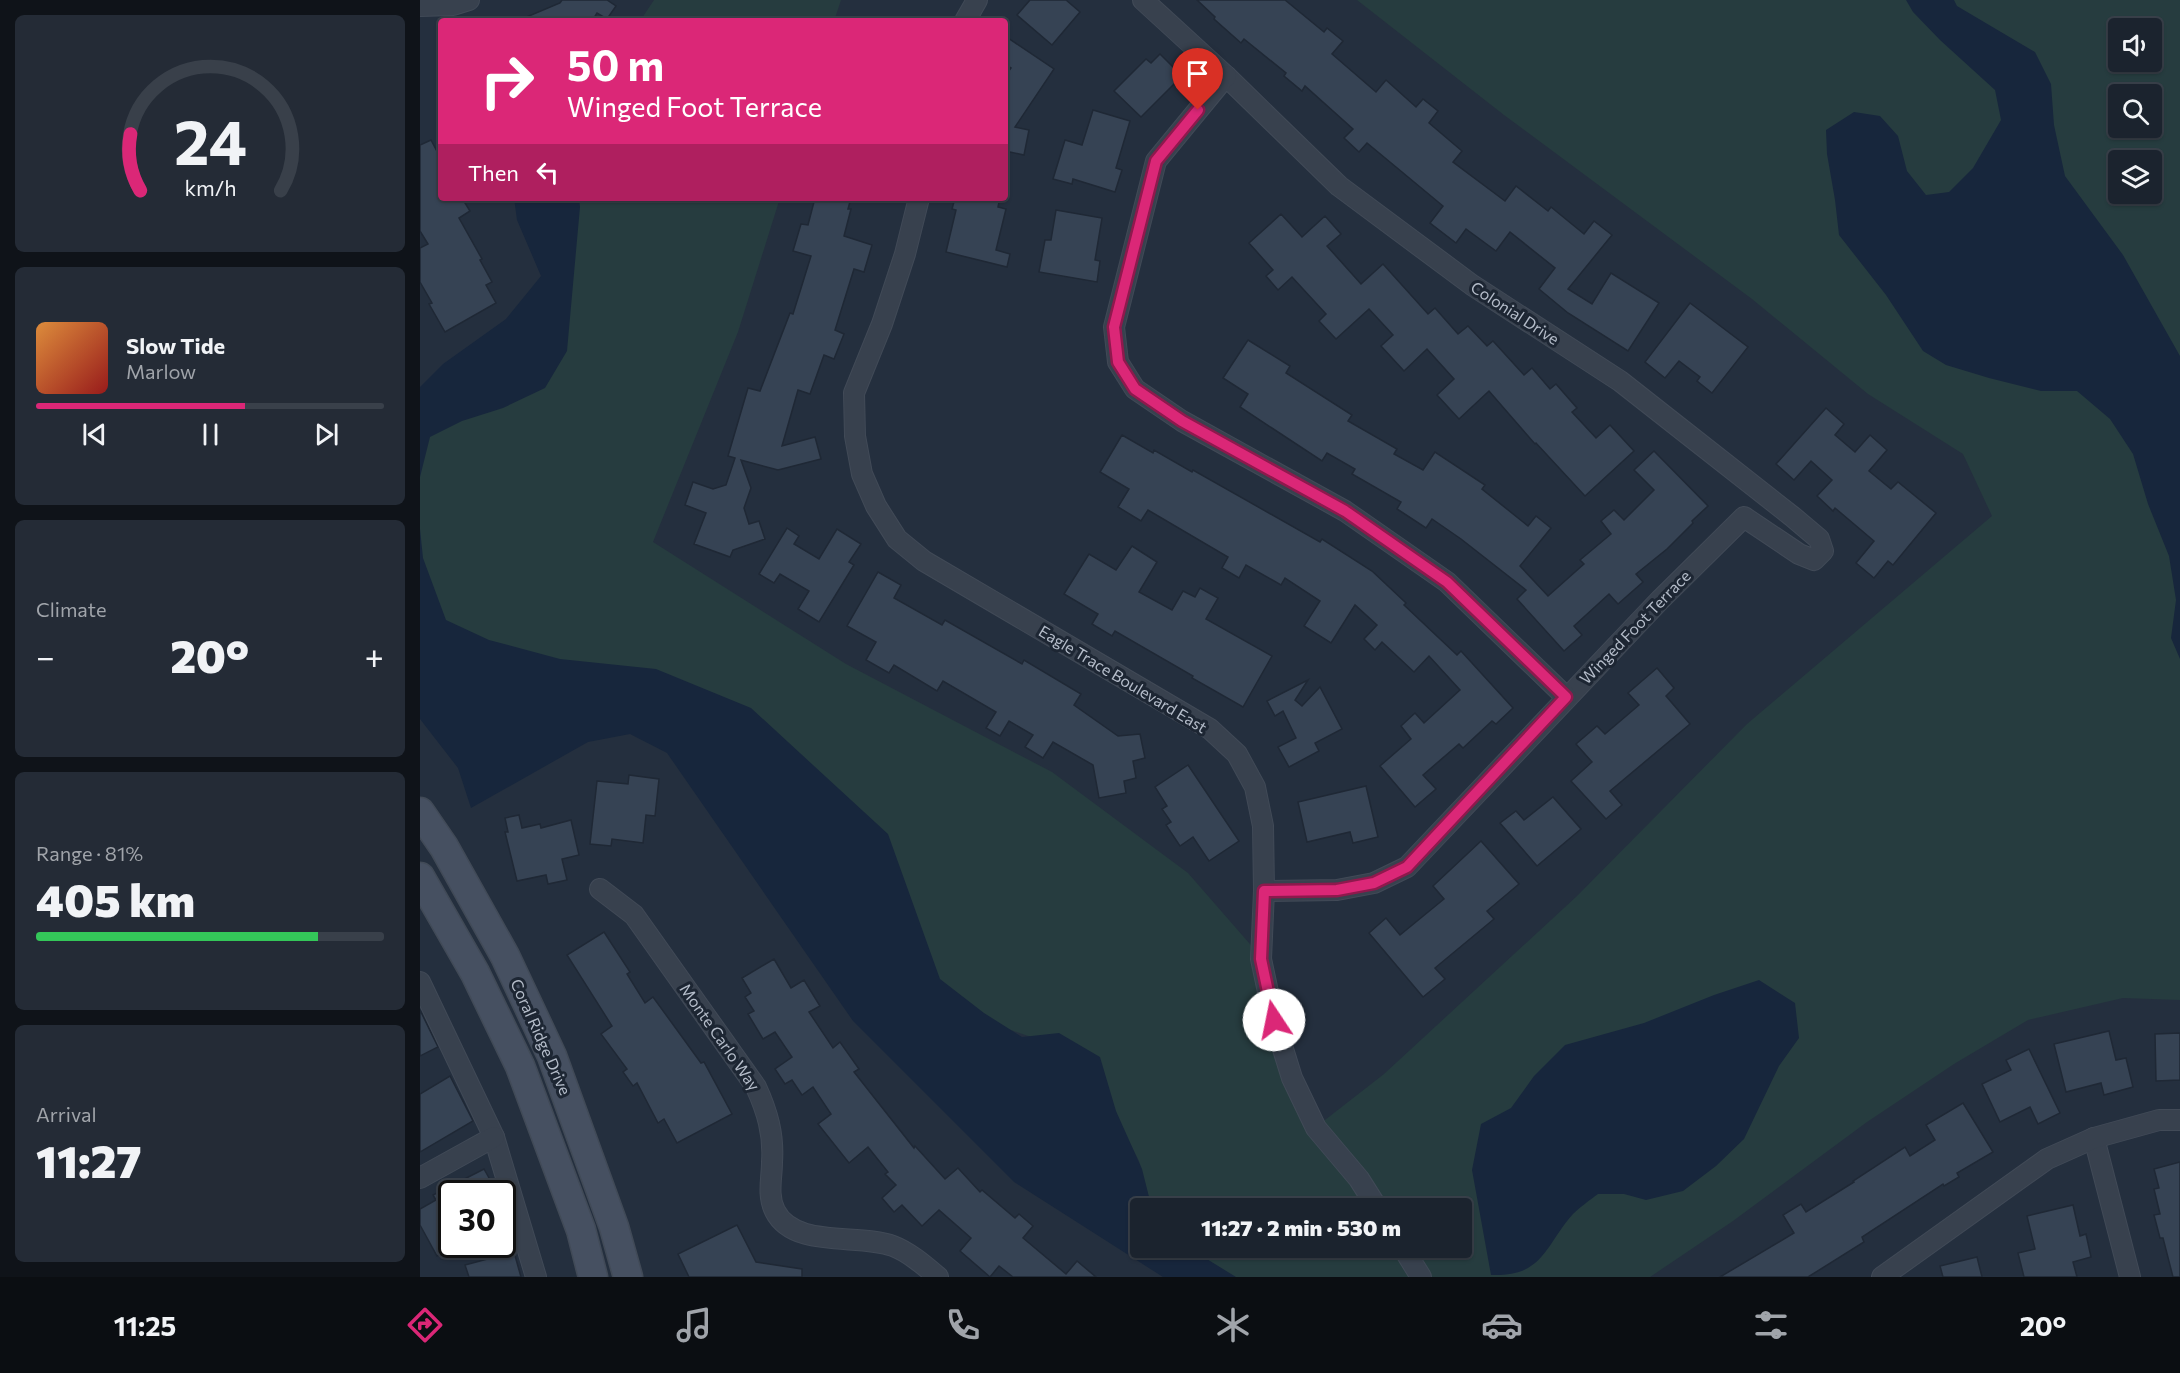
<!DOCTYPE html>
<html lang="en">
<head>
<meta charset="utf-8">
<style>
  body { margin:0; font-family:Commissioner,sans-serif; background:#242b36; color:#f1f3f6; height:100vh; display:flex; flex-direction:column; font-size:22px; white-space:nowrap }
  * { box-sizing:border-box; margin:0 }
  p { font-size:20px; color:#a0a4aa }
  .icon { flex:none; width:33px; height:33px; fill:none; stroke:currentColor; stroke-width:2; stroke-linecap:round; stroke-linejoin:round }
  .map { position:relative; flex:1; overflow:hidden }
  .details { display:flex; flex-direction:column; gap:15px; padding:15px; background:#0f1319; width:420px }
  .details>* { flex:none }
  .hud { position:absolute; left:18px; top:18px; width:570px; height:183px; border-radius:6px; box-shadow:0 2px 4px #0004,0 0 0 2px #39404a; background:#db2777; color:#fff; overflow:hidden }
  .controls { position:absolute; left:1688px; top:18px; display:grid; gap:12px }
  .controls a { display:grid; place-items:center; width:54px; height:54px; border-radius:6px; background:#1b232e; box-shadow:0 2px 4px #0004,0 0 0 2px #39404a; font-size:30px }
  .speed { position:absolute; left:18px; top:1180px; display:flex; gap:12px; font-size:30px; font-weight:700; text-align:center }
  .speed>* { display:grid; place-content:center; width:78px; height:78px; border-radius:50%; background:#1b232e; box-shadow:0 2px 4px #0004,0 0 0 2px #39404a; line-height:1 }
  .speed .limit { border:3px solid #111; border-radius:9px; background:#fff; color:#111 }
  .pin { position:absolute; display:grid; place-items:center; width:51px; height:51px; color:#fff; margin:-62px -26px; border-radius:50% 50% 50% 0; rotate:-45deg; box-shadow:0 0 6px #0007 }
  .pin .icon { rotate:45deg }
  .me { position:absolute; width:66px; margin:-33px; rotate:349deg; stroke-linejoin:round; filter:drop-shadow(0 0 4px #0008) }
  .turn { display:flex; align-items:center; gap:21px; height:126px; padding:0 30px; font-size:27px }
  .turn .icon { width:78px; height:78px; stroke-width:2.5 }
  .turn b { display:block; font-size:42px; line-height:51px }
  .then { display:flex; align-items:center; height:57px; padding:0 30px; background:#0003; gap:12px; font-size:22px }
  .big { font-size:45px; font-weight:800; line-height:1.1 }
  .details .tile { flex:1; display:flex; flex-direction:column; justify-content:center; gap:9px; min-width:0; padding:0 21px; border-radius:9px; background:#242b36 }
  .details .dial { align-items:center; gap:0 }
  .dial svg { height:156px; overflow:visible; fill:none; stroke:#39404a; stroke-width:7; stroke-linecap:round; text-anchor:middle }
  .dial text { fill:#f1f3f6; stroke:none }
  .song { display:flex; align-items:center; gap:18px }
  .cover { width:72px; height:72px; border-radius:9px; background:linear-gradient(135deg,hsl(30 70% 55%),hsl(0 70% 35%)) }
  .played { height:6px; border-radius:3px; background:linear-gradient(90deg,#db2777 60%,#39404a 60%) }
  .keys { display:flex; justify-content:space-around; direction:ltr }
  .heat { display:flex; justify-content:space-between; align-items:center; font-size:33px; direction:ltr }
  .charge { height:9px; border-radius:4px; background:linear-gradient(90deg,#34c759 81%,#39404a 0) }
  .trip { position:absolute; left:710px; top:1198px; width:342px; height:60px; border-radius:6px; background:#1b232e; box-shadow:0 2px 4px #0004,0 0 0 2px #39404a; font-weight:800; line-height:60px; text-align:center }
  .menu { display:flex; height:96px; justify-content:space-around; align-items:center; background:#0b0e12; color:#a0a4aa }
  .menu .icon { width:42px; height:42px }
  .menu .active { color:#db2777 }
  .menu b { font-size:27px; color:#f1f3f6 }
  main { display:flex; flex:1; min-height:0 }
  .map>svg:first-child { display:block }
  .green { fill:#263c3f; fill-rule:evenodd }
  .water { fill:#17263c }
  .building { fill:#364354; stroke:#1f2835; stroke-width:1.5 }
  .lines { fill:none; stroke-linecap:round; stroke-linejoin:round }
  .minor-casing { stroke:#414a57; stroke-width:22 }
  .secondary-casing { stroke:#414a57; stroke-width:31 }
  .minor { stroke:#38414e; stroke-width:20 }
  .secondary { stroke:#465061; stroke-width:28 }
  .route-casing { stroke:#8e194d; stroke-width:15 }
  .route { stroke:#db2777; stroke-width:10 }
  .labels { text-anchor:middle; stroke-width:6; stroke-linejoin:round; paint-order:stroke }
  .street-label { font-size:16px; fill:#b4bcc9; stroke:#1d2633 }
</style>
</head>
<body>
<main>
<section class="details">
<div class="tile dial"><svg viewBox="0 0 100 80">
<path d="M14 69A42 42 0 1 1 86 69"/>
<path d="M14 69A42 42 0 0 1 9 40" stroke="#db2777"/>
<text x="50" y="56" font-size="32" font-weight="700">24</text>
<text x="50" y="72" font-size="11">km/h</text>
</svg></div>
<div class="tile">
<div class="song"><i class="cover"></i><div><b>Slow Tide</b><p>Marlow</p></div></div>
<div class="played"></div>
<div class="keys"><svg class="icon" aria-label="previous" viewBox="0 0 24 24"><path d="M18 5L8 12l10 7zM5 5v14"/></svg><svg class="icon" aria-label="pause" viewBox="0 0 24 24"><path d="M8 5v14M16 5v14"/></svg><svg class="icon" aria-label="next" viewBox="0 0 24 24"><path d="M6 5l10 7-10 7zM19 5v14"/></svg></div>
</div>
<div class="tile"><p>Climate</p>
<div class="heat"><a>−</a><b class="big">20°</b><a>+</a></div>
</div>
<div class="tile"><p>Range · 81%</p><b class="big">405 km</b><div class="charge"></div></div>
<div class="tile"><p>Arrival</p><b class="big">11:27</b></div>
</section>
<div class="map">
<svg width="1760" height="1277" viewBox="0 0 1760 1277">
  <rect width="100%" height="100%" fill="#242f3e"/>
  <g class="green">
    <polygon points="234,0 421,0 414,21 220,21"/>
    <path d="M937 0H1760V1000L1703 998 1608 1020 1534 1064 1447 1122 1313 1221 1230 1277H810L764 1248H1041V1209H732L719 1161 691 1106 677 1060 487 994 216 678 0 666V439L139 276 149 198H360L318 332 233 542 426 664 632 772 768 873 836 951 896 1127 964 1074 1157 896 1327 724 1572 516 1543 454 1448 394 1332 299 1084 115ZM1698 28H1731V62H1698ZM1698 94H1731V128H1698ZM1698 160H1731V194H1698Z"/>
  </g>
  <g class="water">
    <polygon points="1486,0 1534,0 1537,6 1615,52 1631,84 1634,125 1645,176 1703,255 1760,356 1760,659 1751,638 1756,600 1749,556 1728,504 1713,454 1690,419 1657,391 1621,391 1569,378 1526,365 1503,351 1466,295 1419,235 1415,200 1407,154 1406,130 1434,112 1460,116 1478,136 1487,171 1506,195 1529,192 1553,168 1581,120 1575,90 1520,40 1493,12"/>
    <polygon points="94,198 159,198 160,207 147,351 125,388 83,408 42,421 10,437 0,477 0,387 23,364 86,319 121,276 97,220"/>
    <polygon points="0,529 3,558 26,620 69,640 140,659 236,669 331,708 468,834 520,979 564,1013 602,1037 639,1033 680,1057 696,1111 722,1169 732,1209 720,1209 720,1248 769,1248 816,1277 743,1277 594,1182 433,1021 247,753 210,734 168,742 51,808 38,768 0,719"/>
    <path d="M1339 980 1375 1003 1379 1038 1359 1066 1324 1139 1296 1166 1263 1191 1226 1200 1204 1194H1178C1170 1200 1160 1207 1153 1214 1125 1245 1124 1277 1071 1275L1052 1170 1061 1124 1091 1108 1114 1076 1145 1045 1224 1023 1294 995Z"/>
  </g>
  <g class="building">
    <polygon points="142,0 187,0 196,6 187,19 177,13 172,21 97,21 140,3"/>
    <polygon points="610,0 646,0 660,12 632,45 597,15"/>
    <polygon points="777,0 865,0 904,32 907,28 923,41 912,54 956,92 966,80 996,107 1003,99 1018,111 1009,123 1042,151 1033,162 1085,201 1096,186 1128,211 1131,207 1164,234 1174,221 1192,235 1148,289 1172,304 1191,273 1239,303 1208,351 1148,313 1119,289 1135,268 1090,232 1076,251 1046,229 1036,243 1010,223 1023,206 947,143 939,152 924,138 933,129 885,86 882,91 864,76 866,73 824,39 821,43 794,19 795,17"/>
    <polygon points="585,36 634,69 595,127 609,130 604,155 585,151 585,76 591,68 585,64"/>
    <polygon points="740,54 762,76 721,117 694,91 726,59 731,63"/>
    <polygon points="673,110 710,121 696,168 702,170 695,192 653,179 652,184 633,179 645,140 662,145"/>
    <polygon points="11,140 21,159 21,198 42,198 50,211 39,218 62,259 60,260 72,282 66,285 76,303 25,332 9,304 12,303 0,282 0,248 8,244 0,231 0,145"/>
    <polygon points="395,198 431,198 428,209 431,209 424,236 452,245 444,272 434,269 415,330 424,334 414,359 404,355 390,394 378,390 362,446 395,437 401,459 358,470 321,460 331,488 324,508 329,524 339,521 345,539 313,550 310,557 274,544 286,513 265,505 273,482 293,489 306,485 315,458 308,456 328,388 340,391 370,313 373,314 391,256 373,251 381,224 388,225"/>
    <polygon points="535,198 580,198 578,207 586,209 576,250 590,254 587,267 526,252 536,210 532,209"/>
    <polygon points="636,210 682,218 675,260 680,261 677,282 619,272 625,240 631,240"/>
    <polygon points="861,214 882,237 905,216 921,234 907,246 941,284 963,264 1008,314 1015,308 1038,334 1048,326 1067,346 1073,341 1104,375 1112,368 1130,389 1136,384 1157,408 1152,412 1176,438 1190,425 1214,451 1165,496 1116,443 1115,444 1069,391 1039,419 1017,395 1034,379 1007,349 984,371 961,346 973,335 949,309 916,339 899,321 906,314 872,277 858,290 846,276 853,270 829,243"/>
    <polygon points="1270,303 1328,347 1292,393 1277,381 1280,377 1259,361 1245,378 1225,362"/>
    <polygon points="828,340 870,366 866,373 932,415 928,421 977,449 974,454 1003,470 1015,452 1065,485 1062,489 1108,526 1116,516 1131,528 1100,566 1128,596 1164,564 1160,560 1191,534 1181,521 1194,510 1204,520 1234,490 1214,470 1234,451 1288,506 1272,521 1273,523 1247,549 1216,574 1223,582 1198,604 1189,594 1154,626 1162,635 1144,651 1097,599 1106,590 1041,539 1012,519 1006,528 977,509 981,502 932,474 935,469 907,453 902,461 820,407 828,394 803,378"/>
    <polygon points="1406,408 1424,424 1415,435 1435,452 1450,435 1467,450 1449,471 1471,489 1478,482 1516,513 1473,565 1468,561 1454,578 1436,563 1454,541 1415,508 1413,511 1397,496 1412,480 1391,461 1374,480 1356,464"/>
    <polygon points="702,435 733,453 734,450 772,472 773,470 900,542 902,539 952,571 986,603 984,605 1037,655 1041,651 1093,708 1076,724 1072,721 1043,748 1039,744 1003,775 1016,789 995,807 960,766 991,739 981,726 995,713 1004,723 1040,690 1009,656 994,672 962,642 955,650 944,639 957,625 935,605 911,643 884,626 900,601 865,578 861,585 826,565 819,578 802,568 808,557 728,510 721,521 698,507 709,489 680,472"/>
    <polygon points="367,528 379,536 374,544 399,559 417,529 441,544 429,562 434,565 399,622 378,609 389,591 360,574 354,583 339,574"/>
    <polygon points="712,546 737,562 719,592 752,610 763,591 775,597 780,588 798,598 786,619 852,656 823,707 772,678 773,676 695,631 692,636 672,624 678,614 644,594 669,554 696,570"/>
    <polygon points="458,572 481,585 474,598 522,625 525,620 602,664 604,660 661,694 654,705 698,736 720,734 725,758 713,761 716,778 704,781 706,793 679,798 673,765 633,742 623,758 605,747 613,735 589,721 580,736 566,728 576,712 523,681 517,691 474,665 469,673 446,660 456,642 427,626"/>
    <polygon points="1237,668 1254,688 1246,696 1270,724 1190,791 1202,805 1186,819 1151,781 1172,762 1156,744 1177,726 1185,734 1219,705 1208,693"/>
    <polygon points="888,680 875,700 882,706 900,687 922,729 895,743 899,751 869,767 858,747 876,738 863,711 855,716 847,701"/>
    <polygon points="768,765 819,841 789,861 773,837 760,846 746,825 751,822 742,809 747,806 735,787"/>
    <polygon points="209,775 239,779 235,816 226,815 223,843 192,839 191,846 170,844 177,781 208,784"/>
    <polygon points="946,786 958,837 933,843 930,832 887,842 878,802"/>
    <polygon points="1133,797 1161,829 1117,866 1080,823 1096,811 1104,820"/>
    <polygon points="99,815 102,828 120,824 121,828 151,820 159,855 142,859 147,880 128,884 126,875 97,881 85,832 88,832 85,818"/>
    <polygon points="1061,841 1099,884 1067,911 1074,919 1015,968 1025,979 1003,997 949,933 966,918 980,935 1024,899 1013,886"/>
    <polygon points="184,932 210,972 207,974 225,1003 233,997 281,1063 284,1062 312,1114 257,1143 244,1119 238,1123 217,1083 213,1086 203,1072 207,1069 181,1034 192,1026 147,955"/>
    <polygon points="354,959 371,988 384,980 400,1006 389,1012 413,1048 420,1042 439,1069 434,1072 494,1148 495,1146 525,1179 538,1168 560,1192 562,1190 595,1218 599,1214 613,1226 603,1238 646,1274 657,1261 676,1277 593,1277 579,1266 570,1277 540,1251 551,1238 519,1210 502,1226 482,1205 474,1212 462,1198 476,1185 465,1174 468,1172 448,1147 429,1163 398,1124 411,1114 393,1087 382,1095 372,1080 365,1084 355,1069 372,1057 355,1032 343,1039 328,1014 334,1011 325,997 331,993 322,978"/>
    <polygon points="0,1010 18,1047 0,1056"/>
    <polygon points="1689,1031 1696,1060 1706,1058 1713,1087 1684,1095 1681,1083 1646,1092 1634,1044"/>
    <polygon points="1760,1033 1760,1080 1736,1081 1735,1034"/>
    <polygon points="1609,1049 1640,1113 1618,1124 1610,1107 1580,1122 1562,1084 1591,1070 1586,1060"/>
    <polygon points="30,1076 53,1121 0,1152 0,1094"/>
    <polygon points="1543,1103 1573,1152 1537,1173 1539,1177 1524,1186 1523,1184 1442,1237 1444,1242 1388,1277 1300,1277 1374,1233 1363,1215 1381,1204 1386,1212 1434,1182 1433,1181 1485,1147 1490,1156 1515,1140 1506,1125"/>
    <polygon points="1760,1162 1760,1277 1753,1277 1743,1238 1740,1238 1734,1215 1740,1214 1734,1189 1739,1188 1734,1169"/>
    <polygon points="64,1169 78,1194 32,1194 32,1248 17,1256 0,1225 0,1209 16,1200 13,1195"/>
    <polygon points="1653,1205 1660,1236 1666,1234 1671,1257 1653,1262 1657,1277 1604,1277 1598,1253 1615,1249 1607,1216"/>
    <polygon points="317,1225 336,1262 382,1269 382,1277 269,1277 258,1254"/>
    <polygon points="94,1252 101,1277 49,1277 45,1265"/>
    <polygon points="1557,1257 1562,1277 1523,1277 1520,1266"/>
  </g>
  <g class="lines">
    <g class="minor-casing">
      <g id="minor">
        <polyline points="723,0 806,76 919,186 1052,285 1200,381 1373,517 1399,539 1403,551 1394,560 1379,554 1324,517 1240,600 987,867 954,883 917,890 844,891"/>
        <polyline points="0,6 33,5 49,0"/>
        <polyline points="545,21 557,0"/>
        <polyline points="806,76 736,161 694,327 698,362 715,389 762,421 925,511 1027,582 1146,697"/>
        <polyline points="499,198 485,254 462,324 434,393 435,436 442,474 456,506 477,539 504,561 790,729 817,754 835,787 843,826 844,891 841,959 854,1020 872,1078 896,1128 939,1179 958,1209"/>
        <path d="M180 889 214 915 336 1087C347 1111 354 1134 352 1162 352 1178 347 1195 355 1211 374 1249 439 1233 473 1246 489 1252 505 1266 518 1277"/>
        <polyline points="0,982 74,1137 116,1277"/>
        <polyline points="1674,1138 1710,1277"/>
        <polyline points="0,1178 74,1137"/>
        <polyline points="983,1248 1001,1277"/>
        <polyline points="1462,1277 1627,1159 1674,1138 1739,1120 1760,1120"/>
      </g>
    </g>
    <g class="secondary-casing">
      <g id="secondary">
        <polyline points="0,812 24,847 85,956 132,1056 194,1227 208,1277"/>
        <polyline points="0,877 55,973 100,1066 161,1230 173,1277"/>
      </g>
    </g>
    <use href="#minor" class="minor"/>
    <use href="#secondary" class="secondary"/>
  </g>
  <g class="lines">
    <g class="route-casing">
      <polyline id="route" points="778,110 736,161 694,327 698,362 715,389 762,421 925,511 1027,582 1146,697 987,867 954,883 917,890 844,891 841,959 854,1020"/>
    </g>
    <use href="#route" class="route"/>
  </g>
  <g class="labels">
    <g class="street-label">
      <text transform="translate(1095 313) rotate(33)" y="6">Colonial Drive</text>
      <text transform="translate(1215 627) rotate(-46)" y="6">Winged Foot Terrace</text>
      <text transform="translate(703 679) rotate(31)" y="6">Eagle Trace Boulevard East</text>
      <text transform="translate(121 1037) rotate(66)" y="6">Coral Ridge Drive</text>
      <text transform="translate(300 1037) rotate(55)" y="6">Monte Carlo Way</text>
    </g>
  </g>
</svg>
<div class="controls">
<a><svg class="icon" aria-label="sound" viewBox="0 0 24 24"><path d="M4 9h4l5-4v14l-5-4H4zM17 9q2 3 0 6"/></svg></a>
<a><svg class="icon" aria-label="search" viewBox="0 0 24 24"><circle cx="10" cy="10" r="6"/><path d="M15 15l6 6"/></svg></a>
<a><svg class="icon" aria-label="layers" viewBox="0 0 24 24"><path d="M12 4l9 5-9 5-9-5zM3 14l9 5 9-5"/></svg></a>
</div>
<div class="speed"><div class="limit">30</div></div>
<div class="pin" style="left:778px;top:110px;background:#d93025"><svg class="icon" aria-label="arrive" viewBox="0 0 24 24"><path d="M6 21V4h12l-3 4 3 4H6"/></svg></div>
<svg class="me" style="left:854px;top:1020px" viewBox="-20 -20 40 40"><circle r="19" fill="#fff"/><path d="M0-13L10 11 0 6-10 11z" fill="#db2777"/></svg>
<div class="trip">11:27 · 2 min · 530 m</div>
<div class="hud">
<div class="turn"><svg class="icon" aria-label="right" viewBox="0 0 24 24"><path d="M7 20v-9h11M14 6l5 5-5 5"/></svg><div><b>50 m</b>Winged Foot Terrace</div></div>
<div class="then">Then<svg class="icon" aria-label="left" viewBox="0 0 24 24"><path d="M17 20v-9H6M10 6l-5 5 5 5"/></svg></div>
</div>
</div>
</main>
<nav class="menu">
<b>11:25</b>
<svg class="icon active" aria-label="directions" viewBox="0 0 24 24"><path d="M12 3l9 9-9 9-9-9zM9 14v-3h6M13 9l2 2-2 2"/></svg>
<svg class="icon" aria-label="music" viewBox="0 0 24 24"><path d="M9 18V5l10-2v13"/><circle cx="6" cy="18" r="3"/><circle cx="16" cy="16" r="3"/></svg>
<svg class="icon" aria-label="phone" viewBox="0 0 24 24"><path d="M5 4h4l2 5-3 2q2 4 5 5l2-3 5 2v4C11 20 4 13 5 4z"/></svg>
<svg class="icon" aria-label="climate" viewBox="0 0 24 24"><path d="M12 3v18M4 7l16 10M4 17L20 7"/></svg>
<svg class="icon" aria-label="car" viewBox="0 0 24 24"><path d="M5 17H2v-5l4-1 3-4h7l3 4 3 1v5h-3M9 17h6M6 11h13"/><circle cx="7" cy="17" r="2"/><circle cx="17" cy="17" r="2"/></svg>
<svg class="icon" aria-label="filters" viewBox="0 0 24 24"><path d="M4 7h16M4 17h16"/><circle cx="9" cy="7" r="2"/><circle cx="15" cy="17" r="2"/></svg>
<b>20°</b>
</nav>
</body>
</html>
